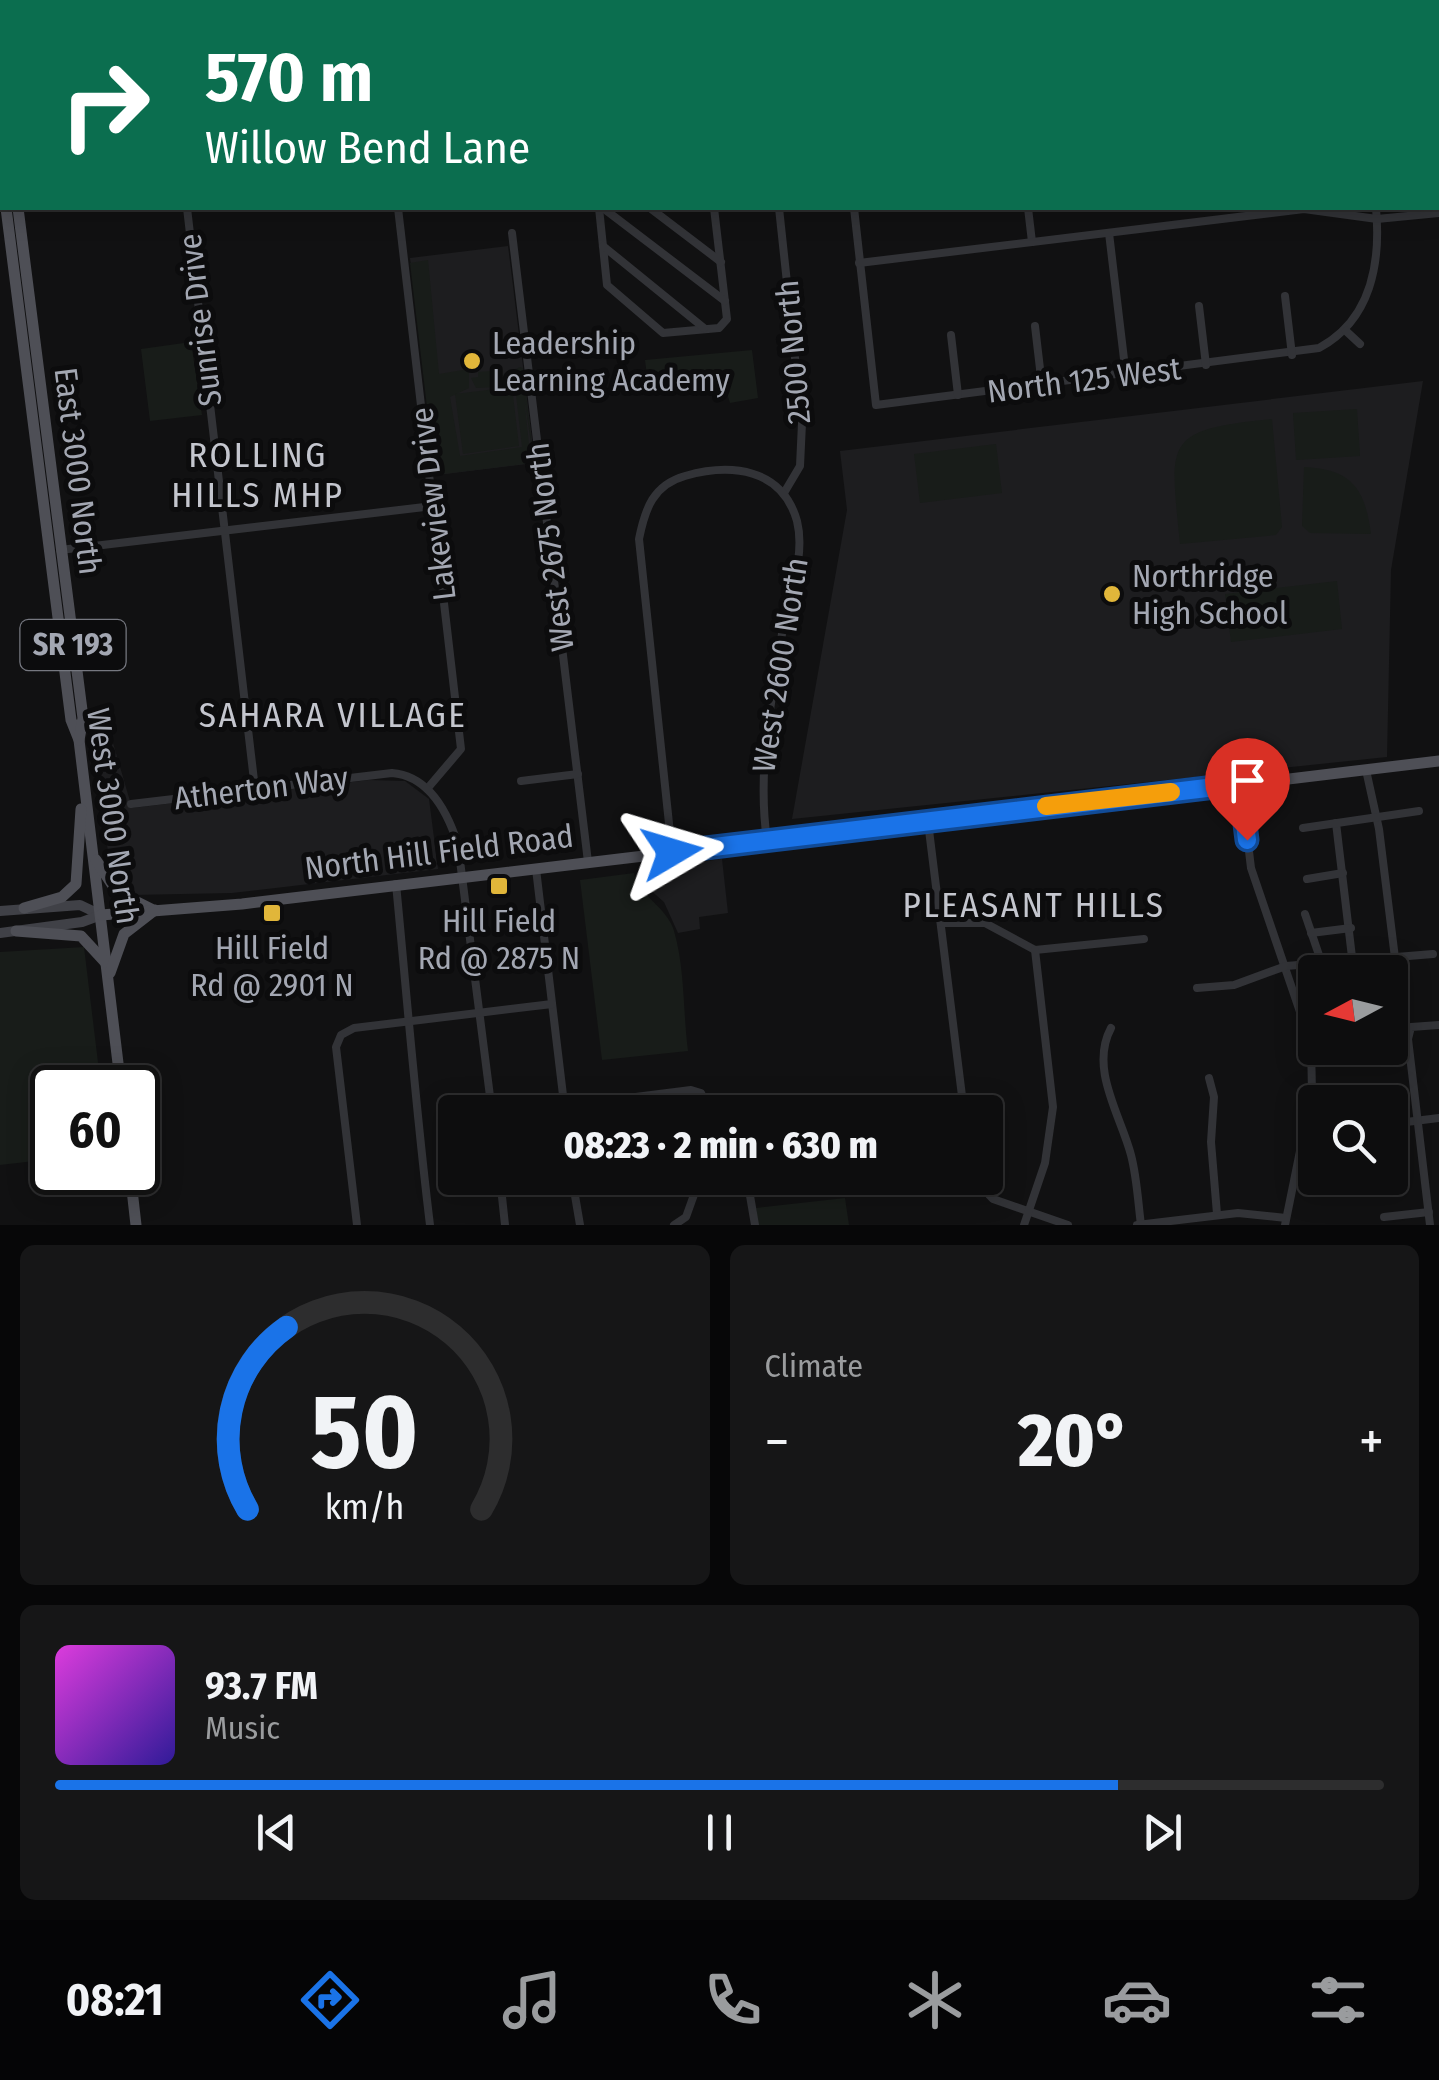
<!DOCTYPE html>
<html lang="en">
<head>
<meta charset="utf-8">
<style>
  body { margin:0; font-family:"Fira Sans Condensed",sans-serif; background:#161617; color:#f1f3f6; height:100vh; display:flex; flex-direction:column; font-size:38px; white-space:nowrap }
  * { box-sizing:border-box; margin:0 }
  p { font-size:32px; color:#9a9c9e }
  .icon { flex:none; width:55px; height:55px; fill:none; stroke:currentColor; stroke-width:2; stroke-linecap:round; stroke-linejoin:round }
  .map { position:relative; height:1225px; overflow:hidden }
  .sheet { display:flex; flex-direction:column; gap:20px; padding:20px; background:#070708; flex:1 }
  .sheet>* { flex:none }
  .guide { position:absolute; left:0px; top:0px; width:1440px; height:210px; box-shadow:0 5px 25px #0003,0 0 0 2px #2d2d2e; background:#0b6e4f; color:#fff; overflow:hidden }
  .needle { width:65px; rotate:263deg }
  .fabs { position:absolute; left:1298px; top:955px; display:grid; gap:20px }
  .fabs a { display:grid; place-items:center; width:110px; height:110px; border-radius:10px; background:#0d0d0e; box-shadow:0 5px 25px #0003,0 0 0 2px #2d2d2e; font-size:50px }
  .speed { position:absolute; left:30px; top:1065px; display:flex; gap:20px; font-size:50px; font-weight:700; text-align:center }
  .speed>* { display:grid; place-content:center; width:130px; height:130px; border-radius:50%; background:#0d0d0e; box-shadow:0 5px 25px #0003,0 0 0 2px #2d2d2e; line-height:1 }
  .speed .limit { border:5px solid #111; border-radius:15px; background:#fff; color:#111 }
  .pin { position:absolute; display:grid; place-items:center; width:85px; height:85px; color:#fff; margin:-102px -42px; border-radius:50% 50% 50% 0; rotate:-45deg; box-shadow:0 0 10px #0007 }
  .pin .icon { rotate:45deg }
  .me { position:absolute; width:110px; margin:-55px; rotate:83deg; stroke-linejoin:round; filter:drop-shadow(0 0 8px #0008) }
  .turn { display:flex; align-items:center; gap:35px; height:210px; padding:0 40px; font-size:45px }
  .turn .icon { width:130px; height:130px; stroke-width:2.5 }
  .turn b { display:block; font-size:70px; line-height:85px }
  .big { font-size:75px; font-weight:800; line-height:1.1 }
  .sheet .widget { flex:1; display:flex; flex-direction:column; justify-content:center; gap:15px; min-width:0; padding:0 35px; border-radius:15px; background:#161617 }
  .sheet .dial { align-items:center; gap:0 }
  .dial svg { height:260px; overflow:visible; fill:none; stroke:#2d2d2e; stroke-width:7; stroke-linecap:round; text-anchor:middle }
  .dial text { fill:#f1f3f6; stroke:none }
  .song { display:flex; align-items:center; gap:30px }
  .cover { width:120px; height:120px; border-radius:15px; background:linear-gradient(135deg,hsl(300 70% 55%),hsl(250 70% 35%)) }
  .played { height:10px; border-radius:5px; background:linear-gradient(90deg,#1a73e8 80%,#2d2d2e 80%) }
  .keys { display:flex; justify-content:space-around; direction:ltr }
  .heat { display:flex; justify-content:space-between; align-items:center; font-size:55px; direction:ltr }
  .sheet .tiles { flex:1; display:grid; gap:20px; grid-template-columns:1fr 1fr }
  .widget:last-child { grid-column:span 2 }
  .trip { position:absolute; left:438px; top:1095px; width:565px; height:100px; border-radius:10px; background:#0d0d0e; box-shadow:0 5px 25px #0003,0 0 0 2px #2d2d2e; font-weight:800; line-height:100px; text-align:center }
  .tabs { display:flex; height:160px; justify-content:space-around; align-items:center; background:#050506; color:#9a9c9e }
  .tabs .icon { width:70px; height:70px }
  .tabs .active { color:#1a73e8 }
  .tabs b { font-size:45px; color:#f1f3f6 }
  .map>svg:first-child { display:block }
  .built { fill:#1d1d1f }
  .green { fill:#181c19 }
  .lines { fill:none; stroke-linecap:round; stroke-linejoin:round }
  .street { stroke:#323337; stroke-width:8 }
  .secondary { stroke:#404147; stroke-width:10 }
  .primary { stroke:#4e4f56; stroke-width:11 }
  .route-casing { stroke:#114b97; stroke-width:25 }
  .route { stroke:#1a73e8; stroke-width:18 }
  .slow { stroke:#f59e0b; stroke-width:18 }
  .poi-dot { fill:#e1b63a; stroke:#0c0c0d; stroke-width:4 }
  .labels { text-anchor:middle; stroke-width:10; stroke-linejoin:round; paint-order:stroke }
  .shield { fill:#0c0c0d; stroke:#767880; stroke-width:2.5 }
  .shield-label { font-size:30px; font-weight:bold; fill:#a3a7b2 }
  .street-label { font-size:32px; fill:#a3a7b2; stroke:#0c0c0d }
  .poi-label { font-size:32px; fill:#a3a7b2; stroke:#0c0c0d; text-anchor:start }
  .neighbourhood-label { font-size:35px; letter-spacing:2.5px; fill:#c4c6ce; stroke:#0c0c0d }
</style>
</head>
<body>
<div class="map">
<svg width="1439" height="1225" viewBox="0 0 1439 1225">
  <rect width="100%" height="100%" fill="#111112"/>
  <g class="built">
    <polygon points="508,246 535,463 437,475 410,258"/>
    <polygon points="1423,381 1391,570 1387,757 792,819 847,510 840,451"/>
    <polygon points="104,732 111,736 132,808 369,780 405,781 429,799 438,869 232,893 132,895 121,890 111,874 92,734"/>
    <polygon points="722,859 728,913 699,917 700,929 678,933 664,902 640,881 638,870"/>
  </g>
  <g class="green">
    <polygon points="428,260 439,374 469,369 469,388 450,397 460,456 522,447 515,386 476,388 471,378 478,377 478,372 492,371 498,378 521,375 501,376 520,367 523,368 534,463 524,397 531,463 435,475 410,263"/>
    <polygon points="191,342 202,415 150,421 141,349"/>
    <polygon points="752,350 758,398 730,403 724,384 649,392 645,360"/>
    <polygon points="512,387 519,446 463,454 455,394"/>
    <polygon points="1357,409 1360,456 1296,460 1293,413"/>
    <path d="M1272 419 1282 527 1276 535 1180 544C1170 441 1162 430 1272 419Z"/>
    <polygon points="996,444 1002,493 920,503 914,454"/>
    <path d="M1304 467C1352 469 1365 489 1371 534L1310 533 1302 526Z"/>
    <polygon points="1337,581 1342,629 1231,642 1225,594"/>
    <path d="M634 873C637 894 668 908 674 931 685 968 683 1013 688 1051L602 1060 580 880Z"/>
    <polygon points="84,947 101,1087 52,1088 52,1159 0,1165 0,952"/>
    <polygon points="845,1198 849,1225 758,1225 756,1208"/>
  </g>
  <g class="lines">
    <g class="street">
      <polyline points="577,0 577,2"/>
      <polyline points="756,0 756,2"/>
      <polyline points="987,0 988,2"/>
      <polyline points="1362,0 1362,2"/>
      <polyline points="1321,2 1342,0"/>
      <polyline points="187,208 255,789"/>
      <polyline points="398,208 461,749 427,789"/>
      <polyline points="599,208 607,285 663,333 719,328 727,319 714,208"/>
      <polyline points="603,208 725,301"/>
      <polyline points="650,208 721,262"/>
      <polyline points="779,208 802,423 800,466 784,493"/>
      <path d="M854 208 876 405 1319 348C1371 320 1381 263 1376 208"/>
      <polyline points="1028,208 1032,242"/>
      <polyline points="512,233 588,862"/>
      <polyline points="1109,233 1126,376"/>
      <polyline points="603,246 704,328"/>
      <polyline points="859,263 1304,209 1377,219 1439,213"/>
      <polyline points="1285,296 1292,355"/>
      <polyline points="1199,306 1206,365"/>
      <polyline points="1035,326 1042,386"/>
      <polyline points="1346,331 1360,344"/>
      <polyline points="951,335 958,395"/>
      <polyline points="60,550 433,506"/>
      <polyline points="1366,770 1379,829 1395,958"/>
      <polyline points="521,781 578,774"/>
      <polyline points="1241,784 1251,868 1311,1044 1312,1092 1285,1225"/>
      <path d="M131 804 392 773C429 776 448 813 458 845L492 1112"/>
      <polyline points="928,822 964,1112"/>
      <polyline points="1336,823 1352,957"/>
      <polyline points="1303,828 1419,811"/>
      <path d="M672 852 639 539C645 509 653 485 685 476 731 463 782 468 797 521 806 557 788 599 782 634 771 701 757 773 767 840"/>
      <polyline points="536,869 565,1112"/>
      <polyline points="1307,879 1343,873"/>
      <path d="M396 884C407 998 416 1111 430 1225"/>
      <polyline points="1305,914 1321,961"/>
      <polyline points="941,923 985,923 1035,950 1144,939"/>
      <polyline points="1311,933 1351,928"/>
      <polyline points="1197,988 1234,985 1286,966 1433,954"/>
      <path d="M1111 1028C1089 1069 1121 1116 1131 1155 1137 1178 1138 1202 1141 1225"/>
      <polyline points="1209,1078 1214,1097 1211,1142 1217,1214"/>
      <polyline points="564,1106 691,1090 701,1093 710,1112"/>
      <polyline points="1390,1124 1439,1118"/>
      <polyline points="500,1178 505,1225"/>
      <polyline points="572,1178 580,1225"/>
      <polyline points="732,1178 748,1184 755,1225"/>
      <polyline points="973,1178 993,1199 1068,1225"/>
      <polyline points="1384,1217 1429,1212"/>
      <polyline points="357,1225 336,1047 341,1035 354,1028 552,1004"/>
      <polyline points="674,1225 686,1217 700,1178"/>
      <polyline points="1024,1225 1045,1163 1053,1107 1035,950"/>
      <polyline points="1137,1225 1238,1213 1286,1218"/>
      <polyline points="1430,1225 1408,1039 1411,1027 1439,1025"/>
    </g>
    <g class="secondary">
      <polyline points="0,911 80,905 101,915"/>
      <polyline points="0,933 82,922 101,915"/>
    </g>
    <g class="primary">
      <polyline points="0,52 2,73"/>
      <polyline points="0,152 2,174"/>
      <polyline points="6,208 71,720 79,740 121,1088"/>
      <polyline points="18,208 83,718 79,740"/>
      <polyline points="96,860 117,892 151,909"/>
      <polyline points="24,908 62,897 76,884 81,809"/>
      <polyline points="101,915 242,904 1439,761"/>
      <polyline points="16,931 81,936 105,962"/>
      <polyline points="110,973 124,934 155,910"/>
      <polyline points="130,1172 136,1225"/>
    </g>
  </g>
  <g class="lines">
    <g class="route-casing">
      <polyline id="route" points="672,852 1240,784 1247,840"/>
    </g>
    <use href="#route" class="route"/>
    <polyline class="slow" points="1046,806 1171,792"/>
  </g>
  <g class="poi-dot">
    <circle cx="472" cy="361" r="10"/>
    <circle cx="1112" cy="594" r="10"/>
    <rect x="489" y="876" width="20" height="20" rx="5"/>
    <rect x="262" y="903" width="20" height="20" rx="5"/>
  </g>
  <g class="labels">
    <rect class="shield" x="20.5" y="620" width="105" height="50" rx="8"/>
    <g class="shield-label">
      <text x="73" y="655">SR 193</text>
    </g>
    <g class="street-label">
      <text transform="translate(200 320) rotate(-97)" y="11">Sunrise Drive</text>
      <text transform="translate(793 352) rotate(-95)" y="11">2500 North</text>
      <text transform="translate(1084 380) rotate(-7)" y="11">North 125 West</text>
      <text transform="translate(78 471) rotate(83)" y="11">East 3000 North</text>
      <text transform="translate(433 504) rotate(-97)" y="11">Lakeview Drive</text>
      <text transform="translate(550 547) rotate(-97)" y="11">West 2675 North</text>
      <text transform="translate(780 665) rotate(-81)" y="11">West 2600 North</text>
      <text transform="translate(261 788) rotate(-7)" y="11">Atherton Way</text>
      <text transform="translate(113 816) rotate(82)" y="11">West 3000 North</text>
      <text transform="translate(439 852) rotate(-7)" y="11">North Hill Field Road</text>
    </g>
    <g class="poi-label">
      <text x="492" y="354">Leadership<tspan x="492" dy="37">Learning Academy</tspan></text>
      <text x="1132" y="587">Northridge<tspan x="1132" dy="37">High School</tspan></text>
      <text x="499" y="932" text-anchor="middle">Hill Field<tspan x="499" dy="37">Rd @ 2875 N</tspan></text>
      <text x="272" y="959" text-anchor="middle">Hill Field<tspan x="272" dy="37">Rd @ 2901 N</tspan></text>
    </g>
    <g class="neighbourhood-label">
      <text x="258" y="467">ROLLING<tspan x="258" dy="40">HILLS MHP</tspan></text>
      <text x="333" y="727">SAHARA VILLAGE</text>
      <text x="1034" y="917">PLEASANT HILLS</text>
    </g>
  </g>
</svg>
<div class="fabs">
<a><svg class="needle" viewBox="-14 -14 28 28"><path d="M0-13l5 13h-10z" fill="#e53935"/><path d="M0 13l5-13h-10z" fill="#9a9c9e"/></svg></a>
<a><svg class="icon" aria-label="search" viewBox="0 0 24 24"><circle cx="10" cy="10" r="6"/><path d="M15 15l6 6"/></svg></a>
</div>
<div class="speed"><div class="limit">60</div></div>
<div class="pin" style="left:1247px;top:840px;background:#d93025"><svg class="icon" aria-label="arrive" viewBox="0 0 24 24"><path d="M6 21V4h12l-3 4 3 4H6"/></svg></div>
<svg class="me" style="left:672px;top:852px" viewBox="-20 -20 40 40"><path d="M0-17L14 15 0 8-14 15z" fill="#1a73e8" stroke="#fff" stroke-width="4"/></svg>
<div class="trip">08:23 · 2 min · 630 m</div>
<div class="guide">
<div class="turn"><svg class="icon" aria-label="right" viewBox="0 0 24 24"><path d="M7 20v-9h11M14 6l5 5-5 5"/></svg><div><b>570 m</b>Willow Bend Lane</div></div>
</div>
</div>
<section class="sheet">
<div class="tiles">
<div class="widget dial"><svg viewBox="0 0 100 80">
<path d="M14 69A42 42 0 1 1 86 69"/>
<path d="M14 69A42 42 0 0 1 26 13" stroke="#1a73e8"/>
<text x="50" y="56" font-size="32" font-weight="700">50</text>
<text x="50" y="72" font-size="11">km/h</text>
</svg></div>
<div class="widget"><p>Climate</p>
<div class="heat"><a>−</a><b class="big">20°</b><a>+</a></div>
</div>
<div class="widget">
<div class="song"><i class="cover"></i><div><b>93.7 FM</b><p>Music</p></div></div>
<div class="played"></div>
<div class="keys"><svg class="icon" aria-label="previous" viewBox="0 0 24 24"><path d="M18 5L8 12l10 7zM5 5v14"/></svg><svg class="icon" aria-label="pause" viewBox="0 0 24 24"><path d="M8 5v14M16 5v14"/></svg><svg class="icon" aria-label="next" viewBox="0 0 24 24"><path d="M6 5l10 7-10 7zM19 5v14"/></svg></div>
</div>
</div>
</section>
<nav class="tabs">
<b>08:21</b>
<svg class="icon active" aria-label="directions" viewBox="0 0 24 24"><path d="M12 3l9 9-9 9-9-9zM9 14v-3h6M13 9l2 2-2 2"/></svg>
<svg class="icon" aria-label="music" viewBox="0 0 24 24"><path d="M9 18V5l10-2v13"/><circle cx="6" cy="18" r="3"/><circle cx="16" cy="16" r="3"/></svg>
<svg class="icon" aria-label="phone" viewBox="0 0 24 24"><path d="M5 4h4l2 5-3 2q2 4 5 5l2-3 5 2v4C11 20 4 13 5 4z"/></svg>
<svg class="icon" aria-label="climate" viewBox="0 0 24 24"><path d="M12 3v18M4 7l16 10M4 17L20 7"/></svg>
<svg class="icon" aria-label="car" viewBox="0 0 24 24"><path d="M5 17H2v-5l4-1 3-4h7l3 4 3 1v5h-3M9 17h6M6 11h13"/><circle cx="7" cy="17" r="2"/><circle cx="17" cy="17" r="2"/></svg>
<svg class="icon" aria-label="filters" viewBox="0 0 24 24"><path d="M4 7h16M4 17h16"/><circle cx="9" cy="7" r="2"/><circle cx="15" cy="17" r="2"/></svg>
</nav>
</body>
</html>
